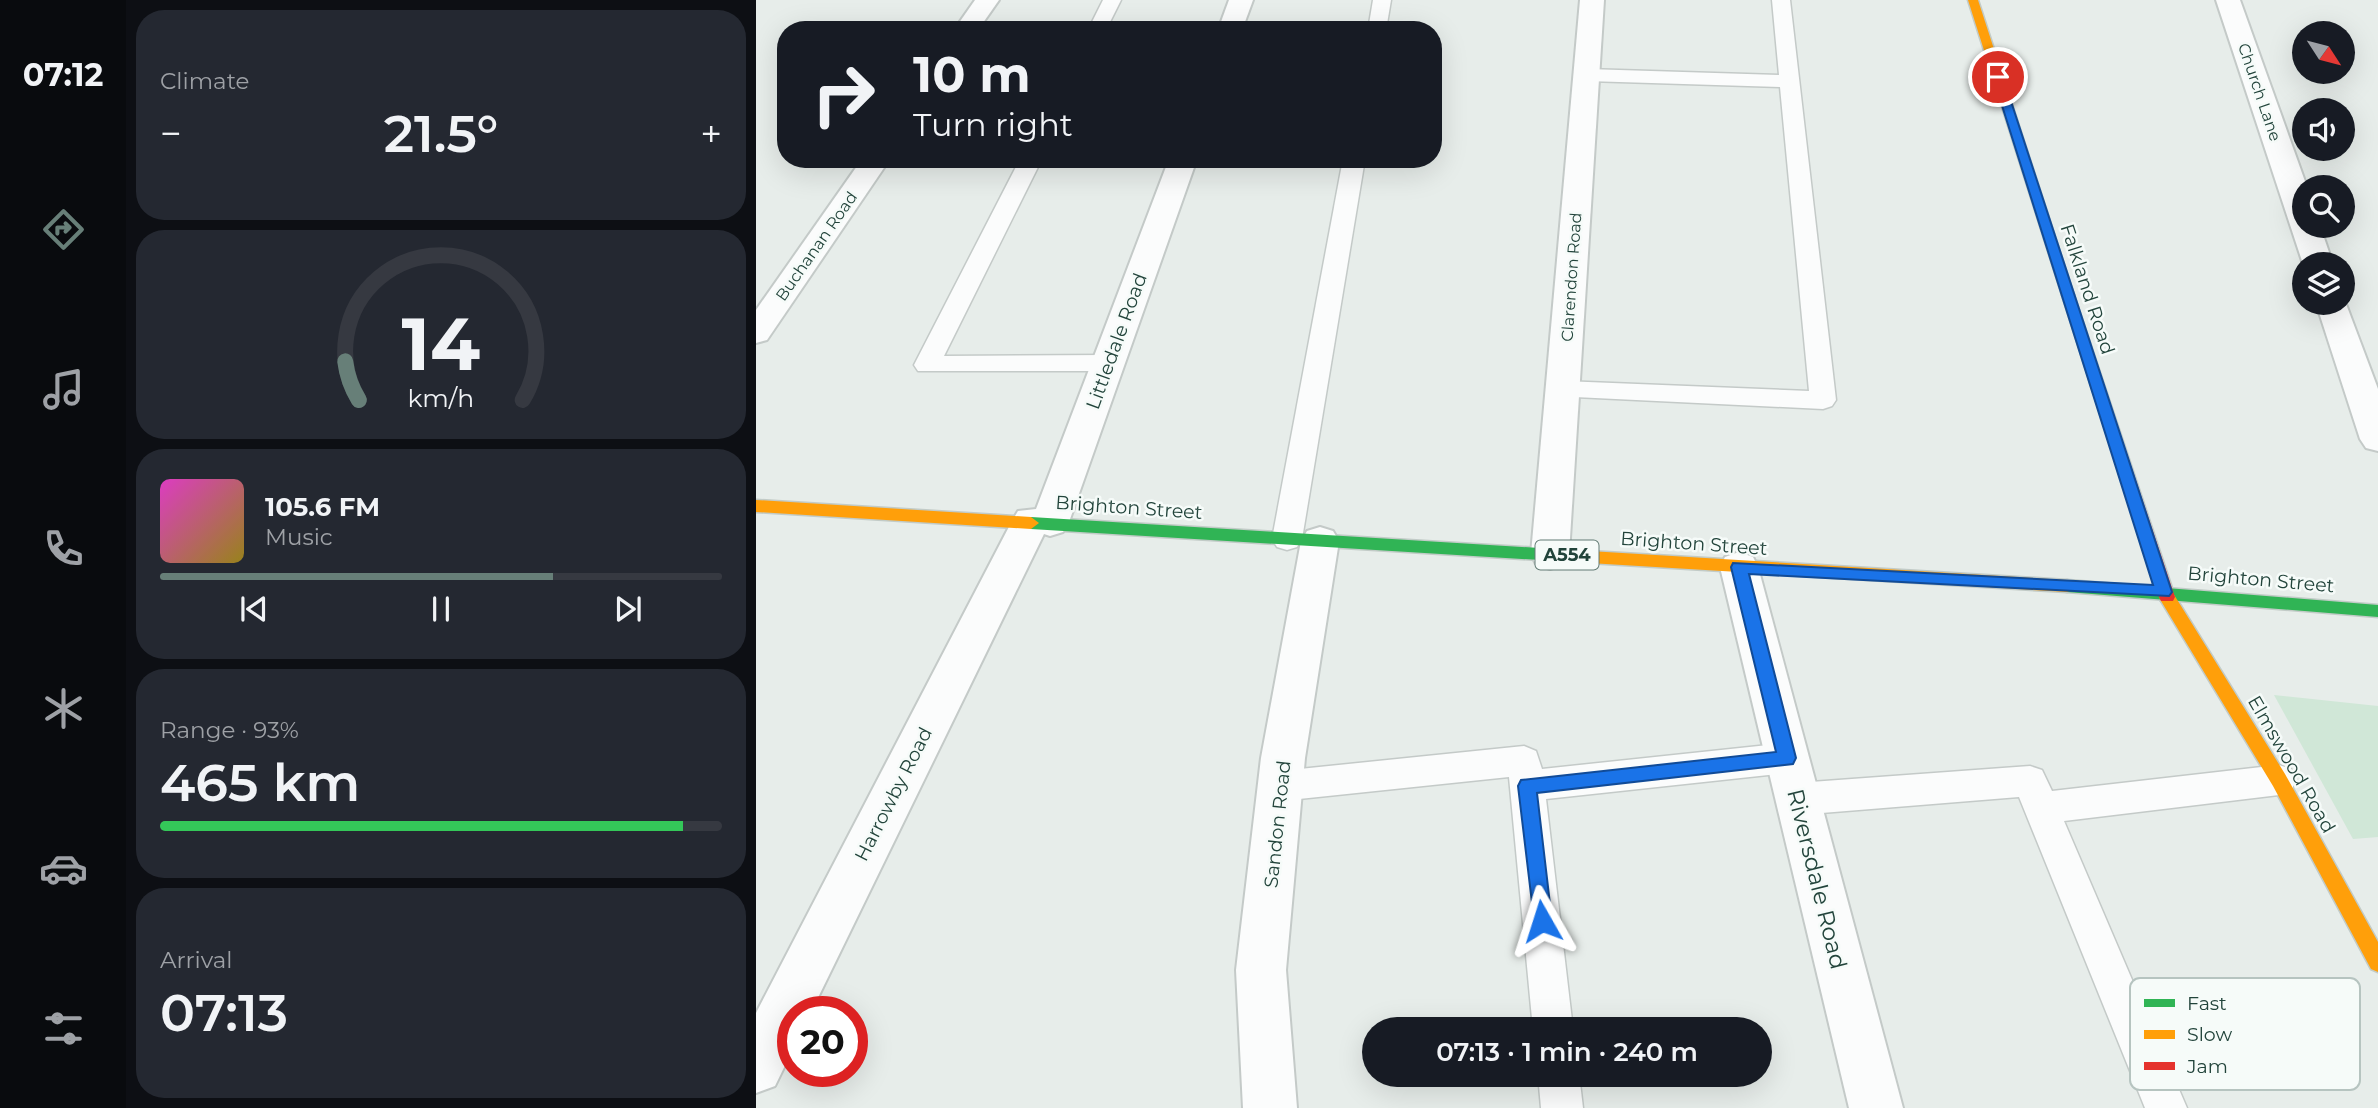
<!DOCTYPE html>
<html lang="en">
<head>
<meta charset="utf-8">
<style>
  body { margin:0; font-family:Montserrat,sans-serif; background:#242831; color:#f1f3f6; height:100vh; display:flex; flex-direction:column; font-size:26px; white-space:nowrap }
  * { box-sizing:border-box; margin:0 }
  p { font-size:23px; color:#9ea1a6 }
  .icon { flex:none; width:38px; height:38px; fill:none; stroke:currentColor; stroke-width:2; stroke-linecap:round; stroke-linejoin:round }
  .map { position:relative; flex:1; overflow:hidden }
  .panel { display:flex; flex-direction:column; gap:10px; padding:10px; background:#0d0f14; width:630px }
  .panel>* { flex:none }
  .hud { position:absolute; left:21px; top:21px; width:665px; height:147px; border-radius:28px; box-shadow:0 7px 28px #0002; background:#171b24; color:#f1f3f6; overflow:hidden }
  .needle { width:46px; rotate:126deg }
  .fabs { position:absolute; left:1536px; top:21px; display:grid; gap:14px }
  .fabs a { display:grid; place-items:center; width:63px; height:63px; border-radius:50%; background:#171b24; box-shadow:0 7px 28px #0002; font-size:35px }
  .speed { position:absolute; left:21px; top:996px; display:flex; gap:14px; font-size:35px; font-weight:700; text-align:center }
  .speed>* { display:grid; place-content:center; width:91px; height:91px; border-radius:50%; background:#171b24; box-shadow:0 7px 28px #0002; line-height:1 }
  .speed .limit { border:10px solid #d22; background:#fff; color:#111 }
  .pin { position:absolute; display:grid; place-items:center; width:60px; height:60px; color:#fff; margin:-30px; border:4px solid #fff; border-radius:50%; box-shadow:0 2px 7px #0007 }
  .me { position:absolute; width:77px; margin:-38px; rotate:354deg; stroke-linejoin:round; filter:drop-shadow(0 0 5px #0008) }
  .turn { display:flex; align-items:center; gap:24px; height:147px; padding:0 21px; font-size:32px }
  .turn .icon { width:91px; height:91px; stroke-width:2.5 }
  .turn b { display:block; font-size:49px; line-height:60px }
  .big { font-size:52px; font-weight:600; line-height:1.1 }
  .panel .widget { flex:1; display:flex; flex-direction:column; justify-content:center; gap:10px; min-width:0; padding:0 24px; border-radius:28px; background:#242831 }
  .panel .dial { align-items:center; gap:0 }
  .dial svg { height:182px; overflow:visible; fill:none; stroke:#363941; stroke-width:7; stroke-linecap:round; text-anchor:middle }
  .dial text { fill:#f1f3f6; stroke:none }
  .song { display:flex; align-items:center; gap:21px }
  .cover { width:84px; height:84px; border-radius:10px; background:linear-gradient(135deg,hsl(310 70% 55%),hsl(50 70% 35%)) }
  .played { height:7px; border-radius:4px; background:linear-gradient(90deg,#677f78 70%,#363941 70%) }
  .keys { display:flex; justify-content:space-around; direction:ltr }
  .heat { display:flex; justify-content:space-between; align-items:center; font-size:38px; direction:ltr }
  .charge { height:10px; border-radius:5px; background:linear-gradient(90deg,#34c759 93%,#363941 0) }
  .trip { position:absolute; left:606px; top:1017px; width:410px; height:70px; border-radius:35px; background:#171b24; box-shadow:0 7px 28px #0002; font-weight:600; line-height:70px; text-align:center }
  main { display:flex; flex:1; min-height:0 }
  .menu { display:flex; flex-direction:column; width:126px; justify-content:space-around; align-items:center; background:#090b0e; color:#9ea1a6 }
  .menu .icon { width:49px; height:49px }
  .menu .selected { color:#677f78 }
  .menu b { font-size:32px; color:#f1f3f6 }
  .map>svg:first-child { display:block }
  .green { fill:#d0e7d7 }
  .lines { fill:none; stroke-linecap:round; stroke-linejoin:round }
  .lane-casing { stroke:#c4cac8; stroke-width:3 }
  .street-casing { stroke:#c4cac8; stroke-width:4 }
  .fast-casing { stroke:#c2cbc7; stroke-width:3 }
  .slow-casing { stroke:#c2cbc7; stroke-width:3 }
  .jam-casing { stroke:#c2cbc7; stroke-width:3 }
  .lane { fill:#fbfcfc; fill-rule:evenodd }
  .street { fill:#fbfcfc; fill-rule:evenodd }
  .fast { fill:#30b455; fill-rule:evenodd }
  .slow { fill:#ff9f0a; fill-rule:evenodd }
  .jam { fill:#e5322d; fill-rule:evenodd }
  .route { fill:#1a73e8; stroke:#114b97; stroke-width:2 }
  .labels { text-anchor:middle; stroke-width:5; stroke-linejoin:round; paint-order:stroke }
  .far-street-label { font-size:16px; fill:#22443b; stroke:#f6fbf9 }
  .shield { fill:#f6fbf9; stroke:#627b74; stroke-width:2 }
  .shield-label { font-size:18px; font-weight:bold; fill:#22443b }
  .street-label { font-size:19px; fill:#22443b; stroke:#f6fbf9 }
  .near-street-label { font-size:23px; fill:#22443b; stroke:#f6fbf9 }
  .key { fill:#f6fbf9; stroke:#b6c4c0; stroke-width:2 }
  .key-label { font-size:19px; fill:#22443b }
</style>
</head>
<body>
<main>
<nav class="menu">
<b>07:12</b>
<svg class="icon selected" aria-label="directions" viewBox="0 0 24 24"><path d="M12 3l9 9-9 9-9-9zM9 14v-3h6M13 9l2 2-2 2"/></svg>
<svg class="icon" aria-label="music" viewBox="0 0 24 24"><path d="M9 18V5l10-2v13"/><circle cx="6" cy="18" r="3"/><circle cx="16" cy="16" r="3"/></svg>
<svg class="icon" aria-label="phone" viewBox="0 0 24 24"><path d="M5 4h4l2 5-3 2q2 4 5 5l2-3 5 2v4C11 20 4 13 5 4z"/></svg>
<svg class="icon" aria-label="climate" viewBox="0 0 24 24"><path d="M12 3v18M4 7l16 10M4 17L20 7"/></svg>
<svg class="icon" aria-label="car" viewBox="0 0 24 24"><path d="M5 17H2v-5l4-1 3-4h7l3 4 3 1v5h-3M9 17h6M6 11h13"/><circle cx="7" cy="17" r="2"/><circle cx="17" cy="17" r="2"/></svg>
<svg class="icon" aria-label="filters" viewBox="0 0 24 24"><path d="M4 7h16M4 17h16"/><circle cx="9" cy="7" r="2"/><circle cx="15" cy="17" r="2"/></svg>
</nav>
<section class="panel">
<div class="widget"><p>Climate</p>
<div class="heat"><a>−</a><b class="big">21.5°</b><a>+</a></div>
</div>
<div class="widget dial"><svg viewBox="0 0 100 80">
<path d="M14 69A42 42 0 1 1 86 69"/>
<path d="M14 69A42 42 0 0 1 8 52" stroke="#677f78"/>
<text x="50" y="56" font-size="32" font-weight="700">14</text>
<text x="50" y="72" font-size="11">km/h</text>
</svg></div>
<div class="widget">
<div class="song"><i class="cover"></i><div><b>105.6 FM</b><p>Music</p></div></div>
<div class="played"></div>
<div class="keys"><svg class="icon" aria-label="previous" viewBox="0 0 24 24"><path d="M18 5L8 12l10 7zM5 5v14"/></svg><svg class="icon" aria-label="pause" viewBox="0 0 24 24"><path d="M8 5v14M16 5v14"/></svg><svg class="icon" aria-label="next" viewBox="0 0 24 24"><path d="M6 5l10 7-10 7zM19 5v14"/></svg></div>
</div>
<div class="widget"><p>Range · 93%</p><b class="big">465 km</b><div class="charge"></div></div>
<div class="widget"><p>Arrival</p><b class="big">07:13</b></div>
</section>
<div class="map">
<svg width="1622" height="1108" viewBox="0 0 1622 1108">
  <rect width="100%" height="100%" fill="#e7edea"/>
  <polygon class="green" points="1518,695 1622,706 1622,837 1597,839"/>
  <g class="lines">
    <g class="lane-casing">
      <g id="lane">
        <polygon points="347,0 365,0 350,30 332,30"/>
        <polygon points="617,0 635,0 630,30 612,30"/>
        <polygon points="1016,0 1034,0 1080,400 1076,406 1067,409 798,396 794,390 798,384 807,381 1053,391 1024,87 831,81 821,75 831,69 1023,75"/>
        <polygon points="264,159 286,159 188,356 352,355 361,357 365,363 361,369 352,371 162,371 158,365"/>
        <polygon points="587,159 609,159 546,539 541,547 531,550 521,547 516,539"/>
        <polygon points="1030,743 1042,748 1047,758 1042,768 1030,773 790,799 817,1029 777,1029 753,777 524,801 512,797 507,786 512,775 524,771 768,746 780,751 786,769"/>
        <polygon points="1523,765 1535,769 1540,780 1535,791 1523,795 1308,821 1431,1108 1389,1108 1263,797 1041,815 1029,810 1023,799 1029,788 1041,783 1274,766 1286,770 1296,791"/>
        <polygon points="782,1074 823,1074 827,1108 785,1108"/>
      </g>
    </g>
    <g class="street-casing">
      <g id="street">
        <polygon points="219,0 243,0 222,30 198,30"/>
        <polygon points="473,0 497,0 486,30 462,30"/>
        <polygon points="824,0 848,0 813,554 808,564 794,569 780,564 775,554"/>
        <polygon points="1460,0 1484,0 1551,187 1549,226 1564,226 1577,264 1549,264 1549,267 1547,264"/>
        <polygon points="106,159 134,159 11,340 0,343 0,310"/>
        <polygon points="413,159 441,159 313,522 307,532 294,536 288,534 55,1012 37,1012 37,1049 19,1086 0,1093 0,1013 256,521 262,511 280,509"/>
        <polygon points="1587,296 1622,389 1622,451 1610,448 1604,439 1560,303 1587,303"/>
        <polygon points="564,527 577,531 583,541 549,758 530,970 541,1108 487,1108 480,970 505,758 545,541 551,531"/>
        <polygon points="983,552 997,557 1002,567 1147,1108 1093,1108 964,567 969,557"/>
      </g>
    </g>
    <g class="fast-casing">
      <g id="fast">
        <polygon points="275,517 800,549 808,555 800,561 275,529 267,523"/>
        <polygon points="1311,580 1622,605 1622,617 1311,592 1305,590 1303,586 1305,582"/>
      </g>
    </g>
    <g class="slow-casing">
      <g id="slow">
        <polygon points="1212,0 1222,0 1318,295 1317,298 1312,299 1306,295"/>
        <polygon points="0,500 275,517 283,523 275,529 0,512"/>
        <polygon points="800,549 1311,580 1317,582 1319,586 1317,590 1311,592 800,561 792,555"/>
        <polygon points="1411,591 1417,593 1529,774 1622,942 1622,972 1615,969 1517,786 1405,601 1403,597 1405,593"/>
      </g>
    </g>
    <g class="jam-casing">
      <polygon id="jam" points="1312,291 1318,295 1419,597 1417,601 1405,601 1403,597 1306,295"/>
    </g>
    <use href="#lane" class="lane"/>
    <use href="#street" class="street"/>
    <use href="#fast" class="fast"/>
    <use href="#slow" class="slow"/>
    <use href="#jam" class="jam"/>
  </g>
  <polygon class="route" points="1242,74 1247,77 1416,592 1413,596 993,574 1040,758 1037,764 781,793 796,921 793,928 786,931 779,928 762,786 765,780 1020,752 975,567 977,563 1397,585 1237,77"/>
  <g class="labels">
    <g class="far-street-label">
      <text transform="translate(1504 92) rotate(71)" y="6">Church Lane</text>
      <text transform="translate(60 246) rotate(-55)" y="6">Buchanan Road</text>
      <text transform="translate(815 277) rotate(-86)" y="6">Clarendon Road</text>
    </g>
    <rect class="shield" x="779.5" y="540.5" width="63" height="29" rx="5"/>
    <g class="shield-label">
      <text x="811" y="561">A554</text>
    </g>
    <g class="street-label">
      <text transform="translate(1332 289) rotate(72)" y="7">Falkland Road</text>
      <text transform="translate(360 341) rotate(-70)" y="7">Littledale Road</text>
      <text transform="translate(373 507) rotate(4)" y="7">Brighton Street</text>
      <text transform="translate(938 543) rotate(4)" y="7">Brighton Street</text>
      <text transform="translate(1505 579) rotate(5)" y="7">Brighton Street</text>
      <text transform="translate(1536 764) rotate(60)" y="7">Elmswood Road</text>
      <text transform="translate(137 794) rotate(-63)" y="7">Harrowby Road</text>
      <text transform="translate(521 824) rotate(-84)" y="7">Sandon Road</text>
    </g>
    <g class="near-street-label">
      <text transform="translate(1061 879) rotate(76)" y="8">Riversdale Road</text>
    </g>
  </g>
  <rect x="1374" y="978" width="230" height="112" rx="10" class="key"/>
  <rect x="1388" y="999" width="31" height="8" fill="#30b455"/>
  <rect x="1388" y="1030" width="31" height="9" fill="#ff9f0a"/>
  <rect x="1388" y="1062" width="31" height="8" fill="#e5322d"/>
  <g class="key-label">
    <text x="1431" y="1010">Fast</text>
    <text x="1431" y="1041">Slow</text>
    <text x="1431" y="1073">Jam</text>
  </g>
</svg>
<div class="fabs">
<a><svg class="needle" viewBox="-14 -14 28 28"><path d="M0-13l5 13h-10z" fill="#e53935"/><path d="M0 13l5-13h-10z" fill="#9ea1a6"/></svg></a>
<a><svg class="icon" aria-label="sound" viewBox="0 0 24 24"><path d="M4 9h4l5-4v14l-5-4H4zM17 9q2 3 0 6"/></svg></a>
<a><svg class="icon" aria-label="search" viewBox="0 0 24 24"><circle cx="10" cy="10" r="6"/><path d="M15 15l6 6"/></svg></a>
<a><svg class="icon" aria-label="layers" viewBox="0 0 24 24"><path d="M12 4l9 5-9 5-9-5zM3 14l9 5 9-5"/></svg></a>
</div>
<div class="speed"><div class="limit">20</div></div>
<div class="pin" style="left:1242px;top:77px;background:#d93025"><svg class="icon" aria-label="arrive" viewBox="0 0 24 24"><path d="M6 21V4h12l-3 4 3 4H6"/></svg></div>
<svg class="me" style="left:786px;top:921px" viewBox="-20 -20 40 40"><path d="M0-17L14 15 0 8-14 15z" fill="#1a73e8" stroke="#fff" stroke-width="4"/></svg>
<div class="trip">07:13 · 1 min · 240 m</div>
<div class="hud">
<div class="turn"><svg class="icon" aria-label="right" viewBox="0 0 24 24"><path d="M7 20v-9h11M14 6l5 5-5 5"/></svg><div><b>10 m</b>Turn right</div></div>
</div>
</div>
</main>
</body>
</html>
